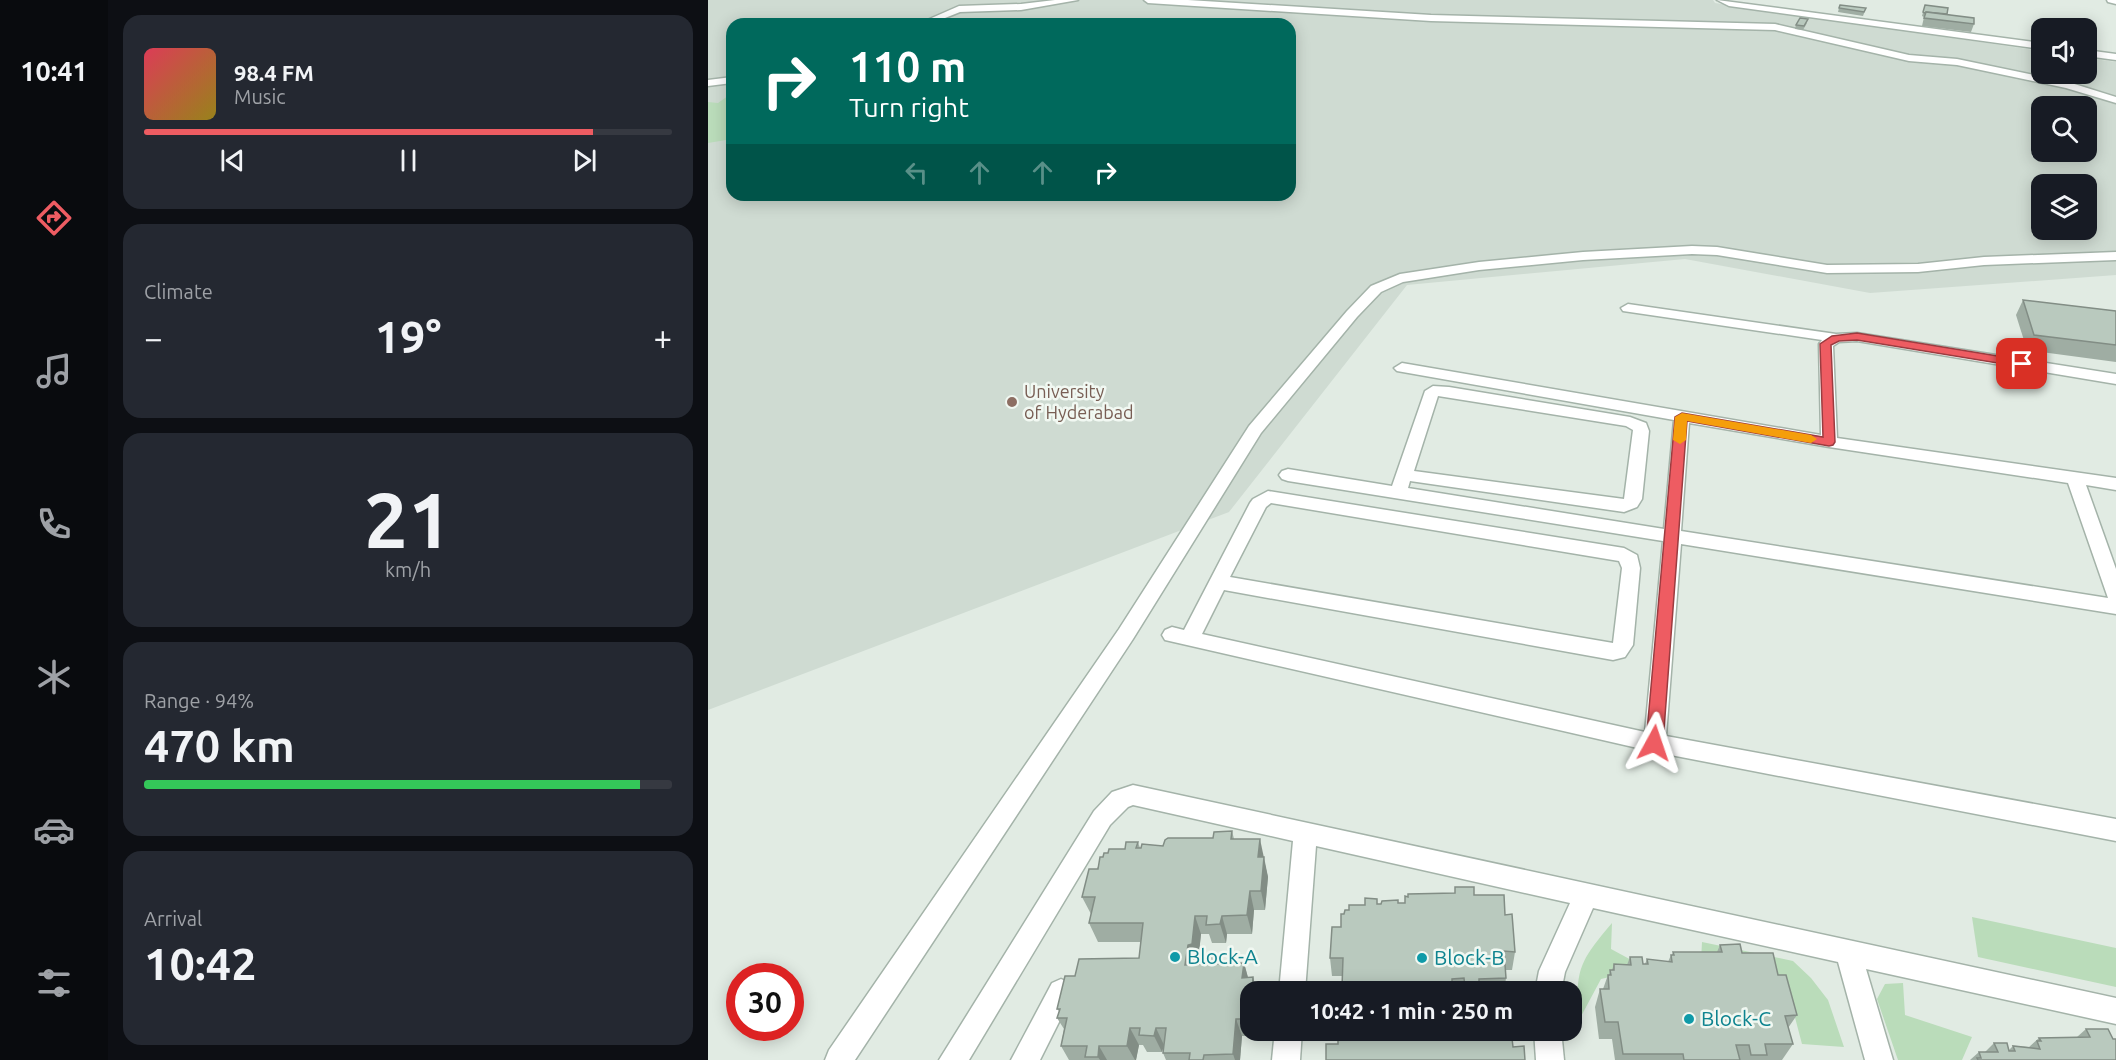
<!DOCTYPE html>
<html lang="en">
<head>
<meta charset="utf-8">
<style>
  body { margin:0; font-family:Ubuntu,sans-serif; background:#242831; color:#f1f3f6; height:100vh; display:flex; flex-direction:column; font-size:22px; white-space:nowrap }
  * { box-sizing:border-box; margin:0 }
  p { font-size:20px; color:#9ea1a6 }
  .icon { flex:none; width:33px; height:33px; fill:none; stroke:currentColor; stroke-width:2; stroke-linecap:round; stroke-linejoin:round }
  .map { position:relative; flex:1; overflow:hidden }
  .drawer { display:flex; flex-direction:column; gap:15px; padding:15px; background:#0d0f14; width:600px }
  .drawer>* { flex:none }
  .top-card { position:absolute; left:18px; top:18px; width:570px; height:183px; border-radius:18px; box-shadow:0 3px 15px #0003; background:#00695c; color:#fff; overflow:hidden }
  .buttons { position:absolute; left:1323px; top:18px; display:grid; gap:12px }
  .buttons a { display:grid; place-items:center; width:66px; height:66px; border-radius:12px; background:#171b24; box-shadow:0 3px 15px #0003; font-size:30px }
  .speed { position:absolute; left:18px; top:963px; display:flex; gap:12px; font-size:30px; font-weight:700; text-align:center }
  .speed>* { display:grid; place-content:center; width:78px; height:78px; border-radius:50%; background:#171b24; box-shadow:0 3px 15px #0003; line-height:1 }
  .speed .limit { border:9px solid #d22; background:#fff; color:#111 }
  .pin { position:absolute; display:grid; place-items:center; width:51px; height:51px; color:#fff; margin:-26px; border-radius:12px; box-shadow:0 3px 9px #0006 }
  .me { position:absolute; width:66px; margin:-33px; rotate:5deg; stroke-linejoin:round; filter:drop-shadow(0 0 4px #0008) }
  .turn { display:flex; align-items:center; gap:21px; height:126px; padding:0 24px; font-size:27px }
  .turn .icon { width:78px; height:78px; stroke-width:2.5 }
  .turn b { display:block; font-size:42px; line-height:51px }
  .lanes { display:flex; align-items:center; height:57px; padding:0 24px; background:#0003; justify-content:center; gap:30px; direction:ltr }
  .lanes .off { opacity:.35 }
  .big { font-size:45px; font-weight:600; line-height:1.1 }
  .drawer .tile { flex:1; display:flex; flex-direction:column; justify-content:center; gap:9px; min-width:0; padding:0 21px; border-radius:18px; background:#242831 }
  .drawer .dial { align-items:center; gap:0 }
  .dial b { font-size:78px; line-height:1 }
  .song { display:flex; align-items:center; gap:18px }
  .cover { width:72px; height:72px; border-radius:9px; background:linear-gradient(135deg,hsl(350 70% 55%),hsl(50 70% 35%)) }
  .played { height:6px; border-radius:3px; background:linear-gradient(90deg,#ee5c62 85%,#363941 85%) }
  .keys { display:flex; justify-content:space-around; direction:ltr }
  .heat { display:flex; justify-content:space-between; align-items:center; font-size:33px; direction:ltr }
  .charge { height:9px; border-radius:4px; background:linear-gradient(90deg,#34c759 94%,#363941 0) }
  .trip { position:absolute; left:532px; top:981px; width:342px; height:60px; border-radius:18px; background:#171b24; box-shadow:0 3px 15px #0003; font-weight:600; line-height:60px; text-align:center }
  main { display:flex; flex:1; min-height:0 }
  .dock { display:flex; flex-direction:column; width:108px; justify-content:space-around; align-items:center; background:#090b0e; color:#9ea1a6 }
  .dock .icon { width:42px; height:42px }
  .dock .current { color:#ee5c62 }
  .dock b { font-size:27px; color:#f1f3f6 }
  .map>svg:first-child { display:block }
  .built { fill:#cfdbd2; fill-rule:evenodd }
  .green { fill:#badcba }
  .lines { fill:none; stroke-linecap:round; stroke-linejoin:round }
  .minor-casing { stroke:#a4b3a9; stroke-width:3 }
  .minor { fill:#fff; fill-rule:evenodd }
  .wall { fill:#9fada3 }
  .shaded-wall { fill:#828d85 }
  .building { fill:#b9c9be; stroke:#828d85; stroke-width:1.5 }
  .route { fill:#ee5c62; stroke:#9b3c40; stroke-width:1.5 }
  .slow { fill:#f59e0b }
  .education-dot { fill:#8d6e63; stroke:#f1f8f2; stroke-width:2 }
  .culture-dot { fill:#0f9aa8; stroke:#f1f8f2; stroke-width:2 }
  .labels { text-anchor:middle; stroke-width:5; stroke-linejoin:round; paint-order:stroke }
  .education-label { font-size:18px; fill:#785e54; stroke:#f1f8f2; text-anchor:start }
  .near-culture-label { font-size:21px; fill:#0d838f; stroke:#f1f8f2; text-anchor:start }
</style>
</head>
<body>
<main>
<nav class="dock">
<b>10:41</b>
<svg class="icon current" aria-label="directions" viewBox="0 0 24 24"><path d="M12 3l9 9-9 9-9-9zM9 14v-3h6M13 9l2 2-2 2"/></svg>
<svg class="icon" aria-label="music" viewBox="0 0 24 24"><path d="M9 18V5l10-2v13"/><circle cx="6" cy="18" r="3"/><circle cx="16" cy="16" r="3"/></svg>
<svg class="icon" aria-label="phone" viewBox="0 0 24 24"><path d="M5 4h4l2 5-3 2q2 4 5 5l2-3 5 2v4C11 20 4 13 5 4z"/></svg>
<svg class="icon" aria-label="climate" viewBox="0 0 24 24"><path d="M12 3v18M4 7l16 10M4 17L20 7"/></svg>
<svg class="icon" aria-label="car" viewBox="0 0 24 24"><path d="M5 17H2v-5l4-1 3-4h7l3 4 3 1v5h-3M9 17h6M6 11h13"/><circle cx="7" cy="17" r="2"/><circle cx="17" cy="17" r="2"/></svg>
<svg class="icon" aria-label="filters" viewBox="0 0 24 24"><path d="M4 7h16M4 17h16"/><circle cx="9" cy="7" r="2"/><circle cx="15" cy="17" r="2"/></svg>
</nav>
<section class="drawer">
<div class="tile">
<div class="song"><i class="cover"></i><div><b>98.4 FM</b><p>Music</p></div></div>
<div class="played"></div>
<div class="keys"><svg class="icon" aria-label="previous" viewBox="0 0 24 24"><path d="M18 5L8 12l10 7zM5 5v14"/></svg><svg class="icon" aria-label="pause" viewBox="0 0 24 24"><path d="M8 5v14M16 5v14"/></svg><svg class="icon" aria-label="next" viewBox="0 0 24 24"><path d="M6 5l10 7-10 7zM19 5v14"/></svg></div>
</div>
<div class="tile"><p>Climate</p>
<div class="heat"><a>−</a><b class="big">19°</b><a>+</a></div>
</div>
<div class="tile dial"><b>21</b><p>km/h</p></div>
<div class="tile"><p>Range · 94%</p><b class="big">470 km</b><div class="charge"></div></div>
<div class="tile"><p>Arrival</p><b class="big">10:42</b></div>
</section>
<div class="map">
<svg width="1408" height="1060" viewBox="0 0 1408 1060">
  <rect width="100%" height="100%" fill="#e1ebe3"/>
  <path class="built" d="M0 0H1005L1007 3 1333 51 1334 74H1378L1379 58 1408 62V275L1162 293 977 259 699 285 521 512 0 710ZM24 24H582V195H24ZM1334 106H1378V152H1334ZM1334 184H1378V230H1334Z"/>
  <g class="green">
    <polygon points="24,93 24,139 0,143 0,102 10,103"/>
    <polygon points="1264,917 1408,948 1408,987 1270,957"/>
    <path d="M904 923 903 949 927 962 924 972 893 979 870 1022C868 969 870 963 904 923Z"/>
    <polygon points="994,942 1085,961 1103,978 1120,1000 1136,1047 1094,1044 1080,991 993,961"/>
    <polygon points="1195,983 1197,1015 1264,1037 1254,1060 1190,1060 1169,999 1177,984"/>
  </g>
  <g class="lines">
    <g class="minor-casing">
      <g id="minor">
        <polygon points="347,0 370,0 313,10 252,12 222,24 210,24 251,6 313,4"/>
        <polygon points="436,0 480,0 723,15 1067,24 1201,55 1249,59 1360,82 1408,97 1408,103 1358,88 1249,65 1201,61 1067,30 723,21 440,3"/>
        <polygon points="1009,0 1334,43 1334,49 1021,6"/>
        <polygon points="1399,0 1408,0 1408,4 1400,2"/>
        <polygon points="1378,50 1408,54 1408,60 1378,56"/>
        <polygon points="24,77 24,83 0,86 0,80"/>
        <polygon points="984,246 1009,247 1119,265 1210,264 1276,257 1408,252 1408,260 1276,265 1210,272 1119,273 1009,255 984,254 875,260 771,270 695,282 673,292 649,317 553,433 425,639 147,1060 117,1060 121,1050 411,629 541,426 639,311 663,286 692,274 771,262 875,252"/>
        <path d="M920 304 1128 334 1149 333 1408 374V384L1149 341 1131 342 1125 346 1129 438 1408 478V490L1378 485 1408 569V614L973 544 958 736 1408 819V841L947 752 457 640 454 635 457 630 464 627 476 630 542 503 545 499 560 491 916 548 929 555 932 568 925 645 917 657 905 660 516 590 494 634 937 732 955 541 580 481 574 479 571 475 574 471 580 469 684 486 717 391 725 386 741 387 922 417 938 423 941 431 934 499 929 507 916 512 702 481 700 488 956 529 966 420 689 371 686 368 694 363 1113 435 1111 344 1114 340 915 311 913 308ZM730 396 918 426 925 430 916 499 706 471ZM981 423 1121 447 1360 483 1400 598 973 531ZM563 503 911 561 914 568 905 643 522 577 558 507Z"/>
        <polygon points="425,785 1408,998 1408,1024 1158,969 1185,1060 1157,1060 1130,962 885,908 857,972 853,992 827,992 831,971 862,903 608,846 597,992 571,992 585,841 425,805 420,807 402,825 261,1060 231,1060 386,811 404,792"/>
        <polygon points="353,979 362,983 366,992 332,1060 303,1060 344,983"/>
        <polygon points="567,1030 594,1030 592,1060 564,1060"/>
        <polygon points="826,1030 853,1030 856,1060 828,1060"/>
      </g>
    </g>
    <use href="#minor" class="minor"/>
  </g>
  <g class="wall">
    <polygon points="1217,5 1266,24 1263,32 1214,26 1216,17 1214,16"/>
    <polygon points="1131,8 1158,8 1155,16 1130,12"/>
    <polygon points="1099,23 1095,30 1087,29 1088,25"/>
    <polygon points="1315,300 1408,311 1408,362 1319,350 1308,315"/>
    <polygon points="524,831 526,839 555,857 560,877 557,910 546,910 544,934 519,934 518,943 504,943 501,934 493,934 490,962 486,963 486,965 492,964 506,955 508,964 536,963 540,978 545,977 549,992 543,992 543,1030 546,1030 546,1036 534,1036 532,1060 458,1060 455,1053 456,1045 454,1052 439,1052 435,1045 431,1045 428,1060 361,1060 353,1046 356,1029 349,1018 351,1011 349,1009 367,976 431,958 433,942 390,942 381,923 383,914 374,897 395,857 400,853 417,849 430,842 432,848 455,846 505,838"/>
    <polygon points="766,895 797,915 807,952 804,970 797,970 798,978 796,992 634,992 634,976 624,976 622,958 633,927 636,914 641,910 657,905 669,904 697,903"/>
    <polygon points="1012,945 1034,953 1070,975 1089,1015 1080,1028 1085,1044 1074,1060 907,1060 904,1039 891,1039 887,1007 892,989 895,989 900,975 901,975 902,970 904,970 906,964 919,965 922,957 935,964 937,964 939,959 960,962 963,955 964,955 965,952 1009,952"/>
    <polygon points="1378,1029 1408,1060 1262,1060 1271,1052 1277,1052 1286,1043 1301,1050 1305,1046 1321,1047 1331,1038 1369,1037"/>
  </g>
  <g class="shaded-wall">
    <polygon points="552,839 556,858 550,857"/>
    <polygon points="556,857 560,877 557,910 553,891"/>
    <polygon points="542,891 546,910 544,934 539,915"/>
    <polygon points="487,916 493,934 490,962 486,963 483,983 477,965 480,945"/>
    <polygon points="514,916 519,934 518,943 512,924"/>
    <polygon points="536,963 541,981 534,978"/>
    <polygon points="545,977 549,992 544,992"/>
    <polygon points="543,1000 543,1025 541,1019"/>
    <polygon points="528,1019 534,1036 532,1060 527,1060 525,1054"/>
    <polygon points="422,1028 431,1045 428,1060 427,1060 419,1046"/>
    <polygon points="448,1028 456,1045 454,1052 446,1036"/>
    <polygon points="391,1046 399,1060 392,1060 390,1057"/>
  </g>
  <g class="building">
    <polygon points="1132,5 1158,8 1156,12 1131,8"/>
    <polygon points="1217,5 1240,8 1239,14 1218,12 1217,13 1215,12"/>
    <polygon points="1218,12 1266,18 1266,24 1216,18"/>
    <polygon points="1092,18 1100,19 1096,26 1088,25"/>
    <polygon points="1315,300 1408,311 1408,345 1326,335"/>
    <polygon points="524,831 523,839 552,839 550,857 556,857 553,891 542,891 539,915 514,916 512,924 498,925 499,916 487,916 484,944 480,945 477,965 492,964 494,955 506,955 505,964 536,963 534,978 545,977 544,992 543,992 541,1019 528,1019 525,1054 496,1055 495,1060 481,1060 482,1053 455,1053 458,1028 448,1028 446,1036 431,1035 432,1028 422,1028 419,1046 391,1046 390,1057 377,1057 379,1046 353,1046 359,1018 349,1018 352,1009 349,1009 357,976 367,976 371,959 431,958 435,923 381,923 387,897 374,897 381,869 390,869 392,857 395,857 396,853 400,853 401,849 417,849 418,842 430,842 428,848 433,848 434,844 455,846 457,840 460,838 505,838 506,832"/>
    <polygon points="747,887 766,887 766,895 796,895 797,915 804,914 807,952 796,951 798,978 771,979 771,988 757,988 756,978 744,979 744,992 691,992 691,987 634,987 635,958 622,958 624,927 633,927 633,914 636,914 637,910 641,910 641,905 657,905 657,898 669,899 669,904 673,904 674,901 690,900 690,903 697,903 697,896 700,897 700,894 747,893"/>
    <polygon points="1032,944 1034,953 1065,953 1070,975 1078,975 1089,1015 1077,1016 1085,1044 1057,1044 1059,1055 1043,1055 1041,1045 1028,1045 1032,1060 976,1060 975,1054 915,1054 910,1022 897,1022 892,989 901,989 900,975 903,975 902,970 906,970 906,964 923,965 922,957 934,957 935,964 940,964 939,959 964,962 963,955 966,955 965,952 1014,952 1012,945"/>
    <polygon points="1378,1029 1400,1029 1405,1039 1408,1039 1408,1060 1270,1060 1269,1058 1273,1058 1271,1052 1290,1052 1286,1043 1299,1043 1301,1051 1307,1051 1305,1046 1332,1049 1329,1041 1333,1041 1331,1038 1382,1037"/>
    <polygon points="630,1030 742,1030 742,1032 758,1032 758,1030 771,1030 771,1031 803,1030 805,1047 816,1046 817,1060 618,1060 618,1044 630,1044"/>
  </g>
  <polygon class="route" points="1149,333 1314,360 1320,364 1314,367 1149,340 1131,341 1123,345 1127,442 1125,445 1121,446 979,421 955,743 952,748 946,750 941,748 938,743 967,417 974,413 1115,437 1112,344 1124,336"/>
  <polygon class="slow" points="974,413 1103,435 1109,439 1103,443 979,421 978,440 972,444 965,440 967,417"/>
  <circle class="education-dot" cx="304" cy="402" r="6"/>
  <g class="culture-dot">
    <circle cx="467" cy="957" r="6"/>
    <circle cx="714" cy="958" r="6"/>
    <circle cx="981" cy="1019" r="6"/>
  </g>
  <g class="labels">
    <g class="education-label">
      <text x="316" y="398">University<tspan x="316" dy="21">of Hyderabad</tspan></text>
    </g>
    <g class="near-culture-label">
      <text x="479" y="964">Block-A</text>
      <text x="726" y="965">Block-B</text>
      <text x="993" y="1026">Block-C</text>
    </g>
  </g>
</svg>
<div class="buttons">
<a><svg class="icon" aria-label="sound" viewBox="0 0 24 24"><path d="M4 9h4l5-4v14l-5-4H4zM17 9q2 3 0 6"/></svg></a>
<a><svg class="icon" aria-label="search" viewBox="0 0 24 24"><circle cx="10" cy="10" r="6"/><path d="M15 15l6 6"/></svg></a>
<a><svg class="icon" aria-label="layers" viewBox="0 0 24 24"><path d="M12 4l9 5-9 5-9-5zM3 14l9 5 9-5"/></svg></a>
</div>
<div class="speed"><div class="limit">30</div></div>
<div class="pin" style="left:1314px;top:364px;background:#d93025"><svg class="icon" aria-label="arrive" viewBox="0 0 24 24"><path d="M6 21V4h12l-3 4 3 4H6"/></svg></div>
<svg class="me" style="left:946px;top:743px" viewBox="-20 -20 40 40"><path d="M0-17L14 15 0 8-14 15z" fill="#ee5c62" stroke="#fff" stroke-width="4"/></svg>
<div class="trip">10:42 · 1 min · 250 m</div>
<div class="top-card">
<div class="turn"><svg class="icon" aria-label="right" viewBox="0 0 24 24"><path d="M7 20v-9h11M14 6l5 5-5 5"/></svg><div><b>110 m</b>Turn right</div></div>
<div class="lanes"><svg class="icon off" aria-label="left" viewBox="0 0 24 24"><path d="M17 20v-9H6M10 6l-5 5 5 5"/></svg><svg class="icon off" aria-label="ahead" viewBox="0 0 24 24"><path d="M12 20V5M6 11l6-6 6 6"/></svg><svg class="icon off" aria-label="ahead" viewBox="0 0 24 24"><path d="M12 20V5M6 11l6-6 6 6"/></svg><svg class="icon" aria-label="right" viewBox="0 0 24 24"><path d="M7 20v-9h11M14 6l5 5-5 5"/></svg></div>
</div>
</div>
</main>
</body>
</html>
